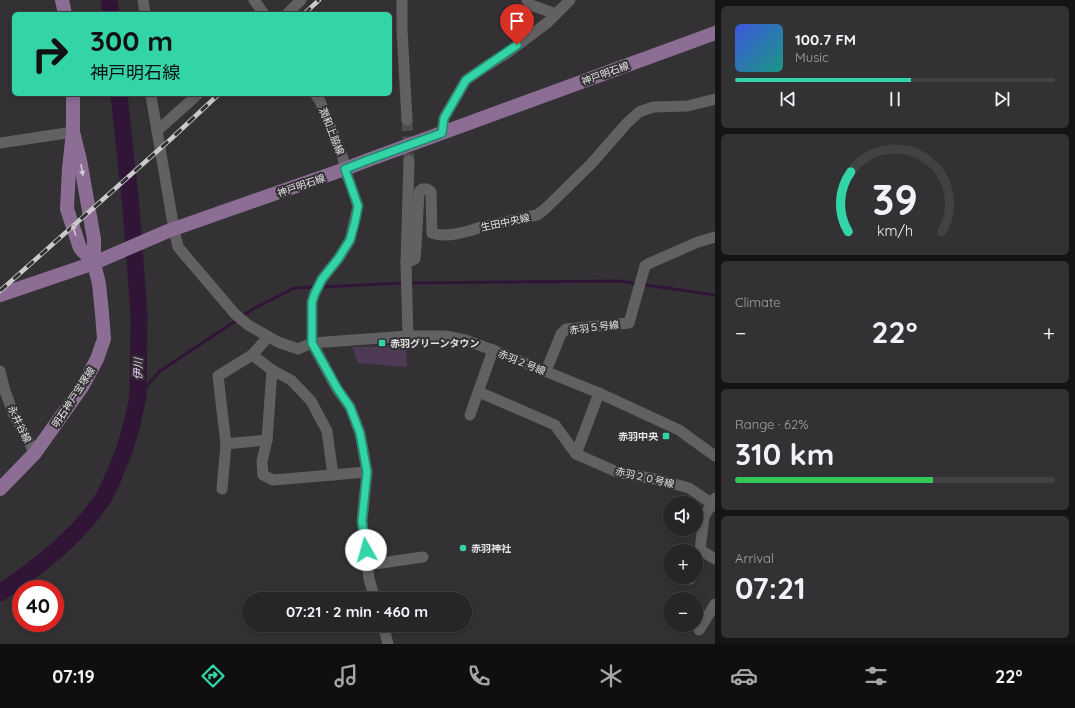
<!DOCTYPE html>
<html lang="en">
<head>
<meta charset="utf-8">
<style>
  body { margin:0; font-family:Quicksand,"Noto Sans JP",sans-serif; background:#323133; color:#f1f3f6; height:100vh; display:flex; flex-direction:column; font-size:15px; white-space:nowrap }
  * { box-sizing:border-box; margin:0 }
  p { font-size:13px; color:#a4a5a7 }
  .icon { flex:none; width:22px; height:22px; fill:none; stroke:currentColor; stroke-width:2; stroke-linecap:round; stroke-linejoin:round }
  .map { position:relative; flex:1; overflow:hidden }
  .side { display:flex; flex-direction:column; gap:6px; padding:6px; background:#151415; width:360px }
  .side>* { flex:none }
  .guide { position:absolute; left:12px; top:12px; width:380px; height:84px; border-radius:6px; box-shadow:0 2px 10px #0003,0 0 0 1px #424244; background:#33d4a8; color:#111; overflow:hidden }
  .tools { position:absolute; left:663px; top:496px; display:grid; gap:8px }
  .tools a { display:grid; place-items:center; width:40px; height:40px; border-radius:50%; background:#262527; box-shadow:0 2px 10px #0003,0 0 0 1px #424244; font-size:20px }
  .speed { position:absolute; left:12px; top:580px; display:flex; gap:8px; font-size:20px; font-weight:700; text-align:center }
  .speed>* { display:grid; place-content:center; width:52px; height:52px; border-radius:50%; background:#262527; box-shadow:0 2px 10px #0003,0 0 0 1px #424244; line-height:1 }
  .speed .limit { border:6px solid #d22; background:#fff; color:#111 }
  .pin { position:absolute; display:grid; place-items:center; width:34px; height:34px; color:#fff; margin:-41px -17px; border-radius:50% 50% 50% 0; rotate:-45deg; box-shadow:0 0 4px #0007 }
  .pin .icon { rotate:45deg }
  .me { position:absolute; width:44px; margin:-22px; rotate:353deg; stroke-linejoin:round; filter:drop-shadow(0 0 3px #0008) }
  .turn { display:flex; align-items:center; gap:14px; height:84px; padding:0 12px; font-size:18px }
  .turn .icon { width:52px; height:52px; stroke-width:2.5 }
  .turn b { display:block; font-size:28px; line-height:34px }
  .big { font-size:30px; font-weight:700; line-height:1.1 }
  .side .widget { flex:1; display:flex; flex-direction:column; justify-content:center; gap:6px; min-width:0; padding:0 14px; border-radius:6px; background:#323133 }
  .side .dial { align-items:center; gap:0 }
  .dial svg { height:104px; overflow:visible; fill:none; stroke:#424244; stroke-width:7; stroke-linecap:round; text-anchor:middle }
  .dial text { fill:#f1f3f6; stroke:none }
  .song { display:flex; align-items:center; gap:12px }
  .cover { width:48px; height:48px; border-radius:6px; background:linear-gradient(135deg,hsl(230 70% 55%),hsl(170 70% 35%)) }
  .played { height:4px; border-radius:2px; background:linear-gradient(90deg,#33d4a8 55%,#424244 55%) }
  .keys { display:flex; justify-content:space-around; direction:ltr }
  .heat { display:flex; justify-content:space-between; align-items:center; font-size:22px; direction:ltr }
  .charge { height:6px; border-radius:3px; background:linear-gradient(90deg,#34c759 62%,#424244 0) }
  .trip { position:absolute; left:242px; top:592px; width:230px; height:40px; border-radius:20px; background:#262527; box-shadow:0 2px 10px #0003,0 0 0 1px #424244; font-weight:700; line-height:40px; text-align:center }
  .tabs { display:flex; height:64px; justify-content:space-around; align-items:center; background:#0f0f10; color:#a4a5a7 }
  .tabs .icon { width:28px; height:28px }
  .tabs .selected { color:#33d4a8 }
  .tabs b { font-size:18px; color:#f1f3f6 }
  main { display:flex; flex:1; min-height:0 }
  .map>svg:first-child { display:block }
  .green { fill:#4e3a54 }
  .lines { fill:none; stroke-linecap:round; stroke-linejoin:round }
  .stream { stroke:#301537; stroke-width:3 }
  .river { stroke:#301537; stroke-width:17 }
  .minor-tunnel { stroke:#4e4c4e; stroke-width:11; stroke-dasharray:11 5.5; stroke-linecap:butt }
  .minor { stroke:#626063; stroke-width:11 }
  .major { stroke:#8c6e94; stroke-width:14 }
  .rail-casing { stroke:#cccbcc; stroke-width:4.5 }
  .rail { stroke:#333134; stroke-width:3; stroke-dasharray:9; stroke-linecap:butt }
  .oneway { fill:#cec6d0 }
  .route-casing { stroke:#218a6d; stroke-width:10 }
  .route { stroke:#33d4a8; stroke-width:7 }
  .poi-dot { fill:#33d4a8; stroke:#333134; stroke-width:1.5 }
  .labels { text-anchor:middle; stroke-width:4; stroke-linejoin:round; paint-order:stroke }
  .street-label { font-size:10px; fill:#e4e3e4; stroke:#333134 }
  .poi-label { font-size:10px; font-weight:bold; fill:#e4e3e4; stroke:#333134; text-anchor:start }
  .water-label { font-size:11px; font-style:italic; fill:#f0c8fa; stroke:#333134 }
</style>
</head>
<body>
<main>
<div class="map">
<svg width="715" height="644" viewBox="0 0 715 644">
  <rect width="100%" height="100%" fill="#333134"/>
  <polygon class="green" points="406,346 407,367 358,363 352,347"/>
  <g class="lines">
    <g class="stream">
      <polyline points="410,283 619,281 715,295"/>
      <polyline points="322,287 404,283"/>
      <polyline points="241,317 253,309 294,288 314,287"/>
      <polyline points="138,396 160,371 237,320"/>
    </g>
    <g class="river">
      <polyline points="109,0 111,14"/>
      <polyline points="0,593 31,571 56,551 76,532 91,515 104,497 114,476 125,448 132,424 138,396 139,314 131,208 119,94"/>
    </g>
    <polyline class="minor-tunnel" points="407,120 409,161"/>
    <g class="minor">
      <polyline points="143,0 145,14"/>
      <polyline points="254,0 264,14"/>
      <polyline points="402,0 402,30 407,120"/>
      <polyline points="527,0 531,5 556,14"/>
      <polyline points="287,14 301,0"/>
      <polyline points="151,94 152,102 174,229 178,247 235,314 248,325 278,342 298,349 312,343 408,336 446,336 465,340 493,350 599,393 679,430 715,456"/>
      <polyline points="315,94 320,101 343,158 345,169 358,206 350,240 338,259 322,279 315,293 312,302 312,343 337,389 350,407 360,433 367,472 362,521 369,579 375,599"/>
      <polyline points="157,131 198,94"/>
      <polyline points="442,133 444,118 466,80 485,67 507,53 547,23 570,0"/>
      <polyline points="0,143 73,132"/>
      <path d="M406 263 415 259 416 247 419 192 422 189H427L431 192 432 233C446 238 468 232 481 227L537 215 545 209 591 164 627 123 639 112 653 107 688 106 715 99"/>
      <polyline points="408,336 406,263 409,161"/>
      <polyline points="252,355 272,370 291,380 311,401 327,431 333,475"/>
      <polyline points="272,370 267,440 262,461 263,475 273,480 367,472"/>
      <polyline points="0,371 5,391 13,413 35,453"/>
      <polyline points="546,371 561,334 566,329 629,323 645,266 650,263 698,242 715,237"/>
      <polyline points="479,392 555,425 576,454 617,472 660,480 689,488 715,506"/>
      <polyline points="470,415 493,350"/>
      <polyline points="267,440 226,444 218,376 252,355 268,337"/>
      <polyline points="576,454 599,393"/>
      <polyline points="222,489 226,444"/>
      <polyline points="700,550 715,559"/>
      <polyline points="696,562 700,550 704,517 715,498"/>
      <polyline points="367,565 423,557"/>
      <polyline points="690,579 691,577"/>
      <polyline points="383,625 388,644"/>
      <polyline points="699,630 715,604"/>
    </g>
    <g class="major">
      <polyline points="62,0 65,14"/>
      <polyline points="73,94 73,132 69,169 67,209 80,248 94,263"/>
      <polyline points="0,295 94,263 168,231 345,169 368,160 715,33"/>
      <polyline points="0,489 35,453 82,387 97,359 104,339 102,313 99,284 94,263 94,239 80,160 73,132"/>
    </g>
    <g class="rail-casing">
      <g id="rail">
        <polyline points="304,14 319,0"/>
        <polyline points="0,291 172,138 219,94"/>
      </g>
    </g>
    <use href="#rail" class="rail"/>
  </g>
  <defs><path id="oneway-solid" d="M-6-.8H1V-3.2L6.5 0L1 3.2V.8H-6Z"/></defs>
  <g class="oneway">
    <use href="#oneway-solid" transform="translate(82 170) rotate(80)"/>
    <use href="#oneway-solid" transform="translate(74 230) rotate(-108)"/>
  </g>
  <g class="lines">
    <g class="route-casing">
      <polyline id="route" points="366,550 362,521 367,472 360,433 350,407 337,388 312,343 312,302 315,293 322,279 338,259 350,240 355,222 358,206 345,169 368,160 442,133 444,118 466,80 517,45"/>
    </g>
    <use href="#route" class="route"/>
  </g>
  <g class="poi-dot">
    <rect x="378" y="339" width="8" height="8" rx="2"/>
    <rect x="662" y="432" width="8" height="8" rx="2"/>
    <circle cx="463" cy="548" r="4"/>
  </g>
  <g class="labels">
    <g class="street-label">
      <text transform="translate(605 73) rotate(-20)" y="4">神戸明石線</text>
      <text transform="translate(332 131) rotate(68)" y="4">潤和上脇線</text>
      <text transform="translate(301 185) rotate(-19)" y="4">神戸明石線</text>
      <text transform="translate(505 222) rotate(-12)" y="4">生田中央線</text>
      <text transform="translate(594 327) rotate(-7)" y="4">赤羽５号線</text>
      <text transform="translate(522 362) rotate(22)" y="4">赤羽２号線</text>
      <text transform="translate(73 397) rotate(-57)" y="4">明石神戸宝塚線</text>
      <text transform="translate(20 424) rotate(64)" y="4">永井谷線</text>
      <text transform="translate(645 477) rotate(13)" y="4">赤羽２０号線</text>
    </g>
    <g class="poi-label">
      <text x="390" y="347">赤羽グリーンタウン</text>
      <text x="658" y="440" text-anchor="end">赤羽中央</text>
      <text x="471" y="552">赤羽神社</text>
    </g>
    <g class="water-label">
      <text transform="translate(138 369) rotate(-89)" y="4">伊川</text>
    </g>
  </g>
</svg>
<div class="tools">
<a><svg class="icon" aria-label="sound" viewBox="0 0 24 24"><path d="M4 9h4l5-4v14l-5-4H4zM17 9q2 3 0 6"/></svg></a>
<a>+</a>
<a>−</a>
</div>
<div class="speed"><div class="limit">40</div></div>
<div class="pin" style="left:517px;top:45px;background:#d93025"><svg class="icon" aria-label="arrive" viewBox="0 0 24 24"><path d="M6 21V4h12l-3 4 3 4H6"/></svg></div>
<svg class="me" style="left:366px;top:550px" viewBox="-20 -20 40 40"><circle r="19" fill="#fff"/><path d="M0-13L10 11 0 6-10 11z" fill="#33d4a8"/></svg>
<div class="trip">07:21 · 2 min · 460 m</div>
<div class="guide">
<div class="turn"><svg class="icon" aria-label="right" viewBox="0 0 24 24"><path d="M7 20v-9h11M14 6l5 5-5 5"/></svg><div><b>300 m</b>神戸明石線</div></div>
</div>
</div>
<section class="side">
<div class="widget">
<div class="song"><i class="cover"></i><div><b>100.7 FM</b><p>Music</p></div></div>
<div class="played"></div>
<div class="keys"><svg class="icon" aria-label="previous" viewBox="0 0 24 24"><path d="M18 5L8 12l10 7zM5 5v14"/></svg><svg class="icon" aria-label="pause" viewBox="0 0 24 24"><path d="M8 5v14M16 5v14"/></svg><svg class="icon" aria-label="next" viewBox="0 0 24 24"><path d="M6 5l10 7-10 7zM19 5v14"/></svg></div>
</div>
<div class="widget dial"><svg viewBox="0 0 100 80">
<path d="M14 69A42 42 0 1 1 86 69"/>
<path d="M14 69A42 42 0 0 1 16 23" stroke="#33d4a8"/>
<text x="50" y="56" font-size="32" font-weight="700">39</text>
<text x="50" y="72" font-size="11">km/h</text>
</svg></div>
<div class="widget"><p>Climate</p>
<div class="heat"><a>−</a><b class="big">22°</b><a>+</a></div>
</div>
<div class="widget"><p>Range · 62%</p><b class="big">310 km</b><div class="charge"></div></div>
<div class="widget"><p>Arrival</p><b class="big">07:21</b></div>
</section>
</main>
<nav class="tabs">
<b>07:19</b>
<svg class="icon selected" aria-label="directions" viewBox="0 0 24 24"><path d="M12 3l9 9-9 9-9-9zM9 14v-3h6M13 9l2 2-2 2"/></svg>
<svg class="icon" aria-label="music" viewBox="0 0 24 24"><path d="M9 18V5l10-2v13"/><circle cx="6" cy="18" r="3"/><circle cx="16" cy="16" r="3"/></svg>
<svg class="icon" aria-label="phone" viewBox="0 0 24 24"><path d="M5 4h4l2 5-3 2q2 4 5 5l2-3 5 2v4C11 20 4 13 5 4z"/></svg>
<svg class="icon" aria-label="climate" viewBox="0 0 24 24"><path d="M12 3v18M4 7l16 10M4 17L20 7"/></svg>
<svg class="icon" aria-label="car" viewBox="0 0 24 24"><path d="M5 17H2v-5l4-1 3-4h7l3 4 3 1v5h-3M9 17h6M6 11h13"/><circle cx="7" cy="17" r="2"/><circle cx="17" cy="17" r="2"/></svg>
<svg class="icon" aria-label="filters" viewBox="0 0 24 24"><path d="M4 7h16M4 17h16"/><circle cx="9" cy="7" r="2"/><circle cx="15" cy="17" r="2"/></svg>
<b>22°</b>
</nav>
</body>
</html>
